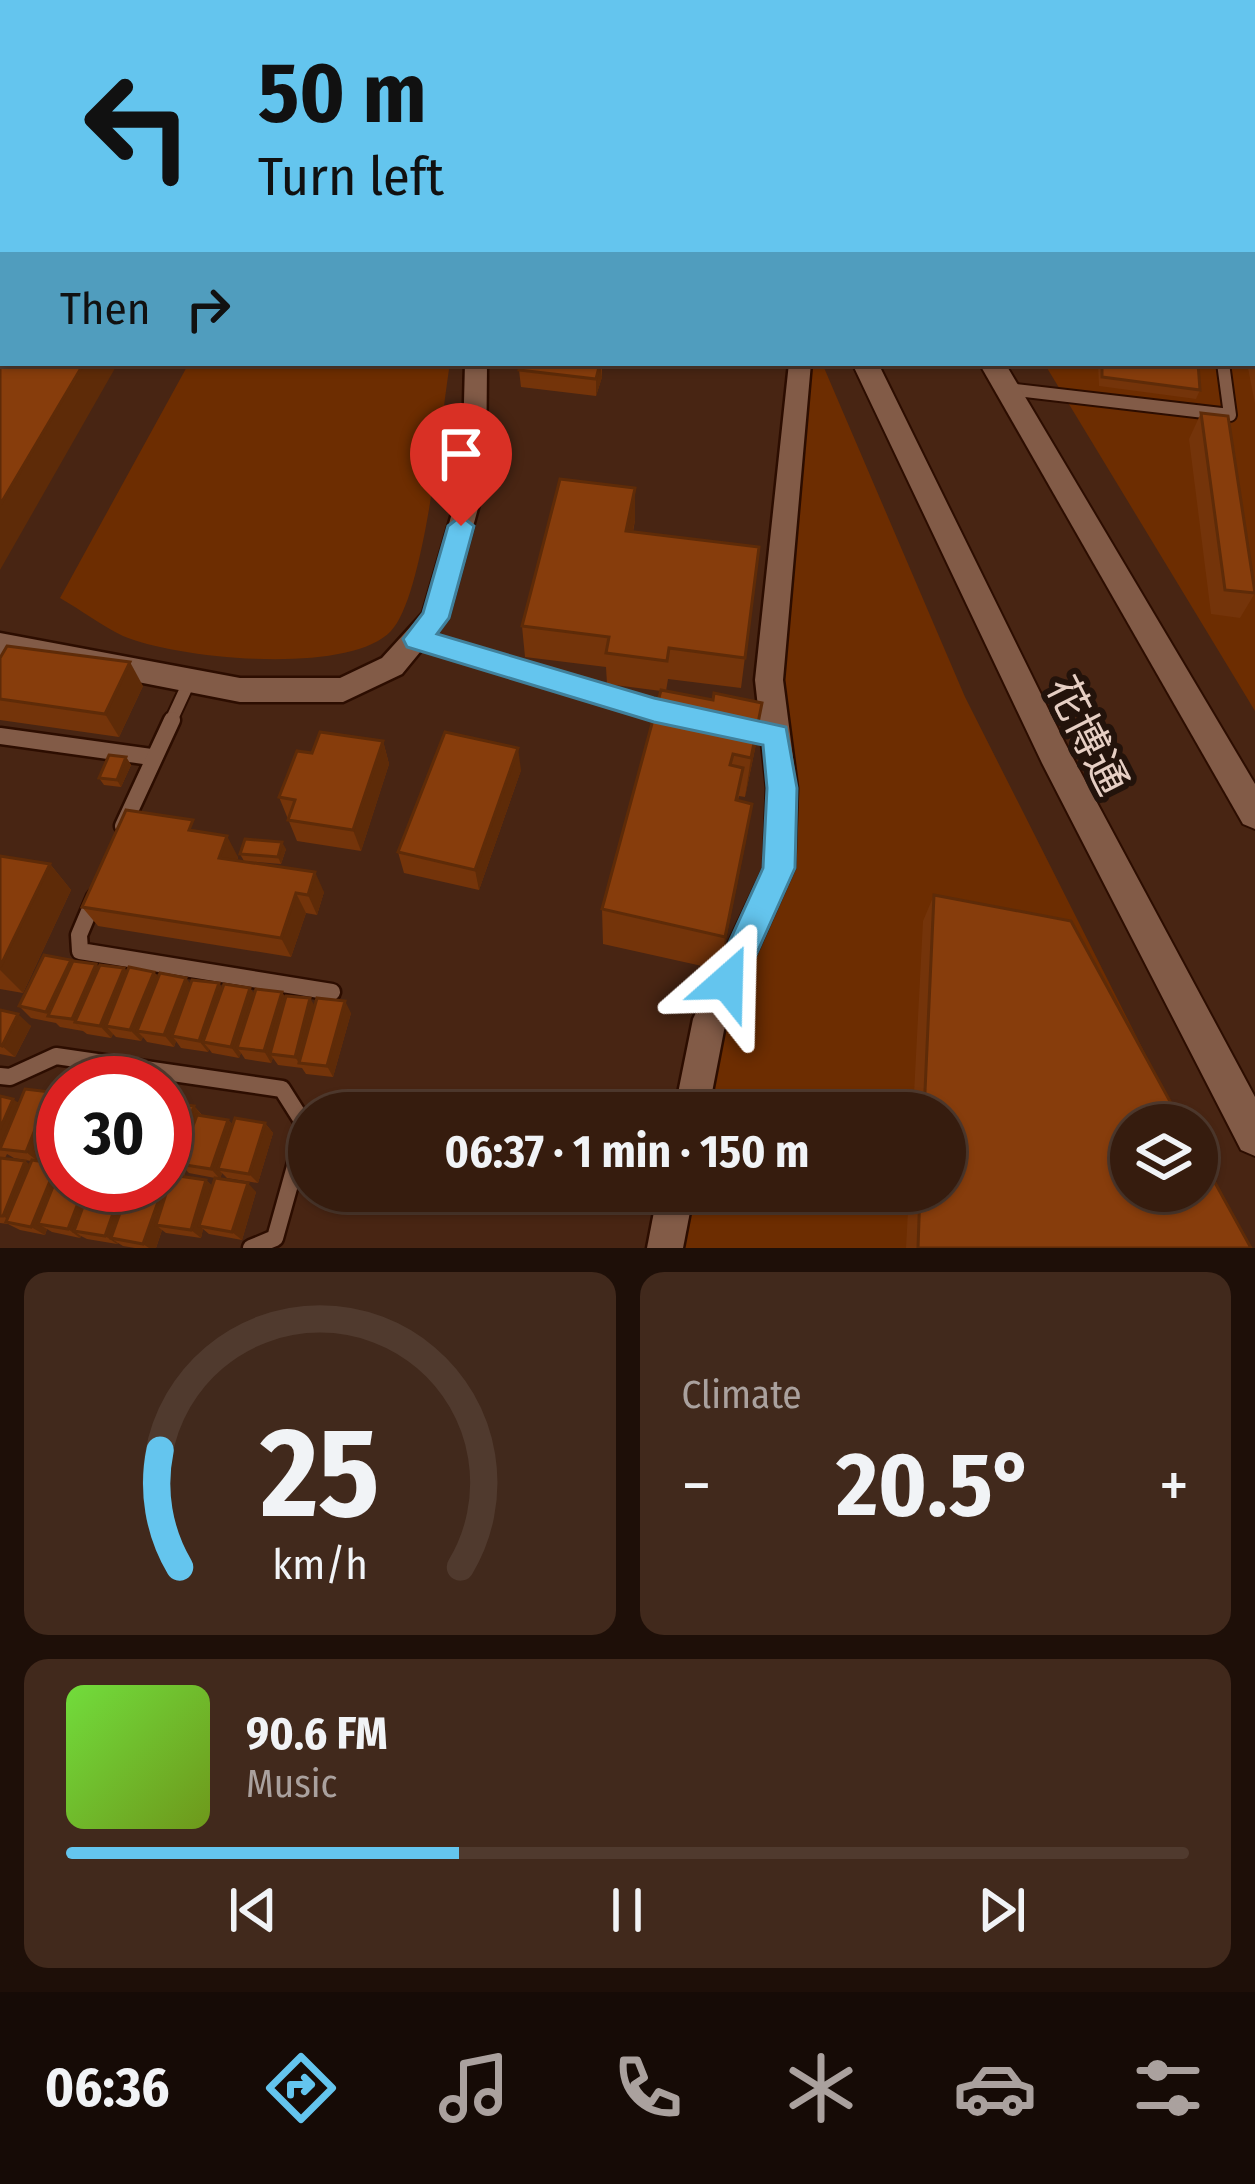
<!DOCTYPE html>
<html lang="en">
<head>
<meta charset="utf-8">
<style>
  body { margin:0; font-family:"Fira Sans Condensed","Noto Sans JP",sans-serif; background:#41291c; color:#f1f3f6; height:100vh; display:flex; flex-direction:column; font-size:45px; white-space:nowrap }
  * { box-sizing:border-box; margin:0 }
  p { font-size:39px; color:#aaa19e }
  .icon { flex:none; width:66px; height:66px; fill:none; stroke:currentColor; stroke-width:2; stroke-linecap:round; stroke-linejoin:round }
  .map { position:relative; height:1248px; overflow:hidden }
  .details { display:flex; flex-direction:column; gap:24px; padding:24px; background:#1e0f08; flex:1 }
  .details>* { flex:none }
  .guide { position:absolute; left:0px; top:0px; width:1257px; height:366px; box-shadow:0 3px 9px #0004,0 0 0 3px #503a2e; background:#64c5ee; color:#111; overflow:hidden }
  .tools { position:absolute; left:1110px; top:1104px; display:grid; gap:24px }
  .tools a { display:grid; place-items:center; width:108px; height:108px; border-radius:50%; background:#361c0e; box-shadow:0 3px 9px #0004,0 0 0 3px #503a2e; font-size:60px }
  .speed { position:absolute; left:36px; top:1056px; display:flex; gap:24px; font-size:60px; font-weight:700; text-align:center }
  .speed>* { display:grid; place-content:center; width:156px; height:156px; border-radius:50%; background:#361c0e; box-shadow:0 3px 9px #0004,0 0 0 3px #503a2e; line-height:1 }
  .speed .limit { border:18px solid #d22; background:#fff; color:#111 }
  .pin { position:absolute; display:grid; place-items:center; width:102px; height:102px; color:#fff; margin:-123px -51px; border-radius:50% 50% 50% 0; rotate:-45deg; box-shadow:0 0 12px #0007 }
  .pin .icon { rotate:45deg }
  .me { position:absolute; width:132px; margin:-66px; rotate:25deg; stroke-linejoin:round; filter:drop-shadow(0 0 9px #0008) }
  .turn { display:flex; align-items:center; gap:42px; height:252px; padding:0 60px; font-size:54px }
  .turn .icon { width:156px; height:156px; stroke-width:2.5 }
  .turn b { display:block; font-size:84px; line-height:102px }
  .then { display:flex; align-items:center; height:114px; padding:0 60px; background:#0003; gap:24px; font-size:45px }
  .big { font-size:90px; font-weight:700; line-height:1.1 }
  .details .tile { flex:1; display:flex; flex-direction:column; justify-content:center; gap:18px; min-width:0; padding:0 42px; border-radius:24px; background:#41291c }
  .details .dial { align-items:center; gap:0 }
  .dial svg { height:312px; overflow:visible; fill:none; stroke:#503a2e; stroke-width:7; stroke-linecap:round; text-anchor:middle }
  .dial text { fill:#f1f3f6; stroke:none }
  .song { display:flex; align-items:center; gap:36px }
  .cover { width:144px; height:144px; border-radius:18px; background:linear-gradient(135deg,hsl(100 70% 55%),hsl(80 70% 35%)) }
  .played { height:12px; border-radius:6px; background:linear-gradient(90deg,#64c5ee 35%,#503a2e 35%) }
  .keys { display:flex; justify-content:space-around; direction:ltr }
  .heat { display:flex; justify-content:space-between; align-items:center; font-size:66px; direction:ltr }
  .details .tiles { flex:1; display:grid; gap:24px; grid-template-columns:1fr 1fr }
  .tile:last-child { grid-column:span 2 }
  .trip { position:absolute; left:288px; top:1092px; width:678px; height:120px; border-radius:60px; background:#361c0e; box-shadow:0 3px 9px #0004,0 0 0 3px #503a2e; font-weight:700; line-height:120px; text-align:center }
  .tabs { display:flex; height:192px; justify-content:space-around; align-items:center; background:#160b06; color:#aaa19e }
  .tabs .icon { width:84px; height:84px }
  .tabs .on { color:#64c5ee }
  .tabs b { font-size:54px; color:#f1f3f6 }
  .map>svg:first-child { display:block }
  .green { fill:#6d2d01 }
  .lines { fill:none; stroke-linecap:round; stroke-linejoin:round }
  .lane-far1-casing { stroke:#2c0d00; stroke-width:16 }
  .lane-casing { stroke:#2c0d00; stroke-width:21 }
  .street-casing { stroke:#2c0d00; stroke-width:5 }
  .secondary-casing { stroke:#2c0d00; stroke-width:4 }
  .lane-far1 { stroke:#825b47; stroke-width:12 }
  .lane { stroke:#825b47; stroke-width:16 }
  .street { fill:#825b47; fill-rule:evenodd }
  .secondary { fill:#825b47; fill-rule:evenodd }
  .wall { fill:#74340a; fill-rule:evenodd }
  .shaded-wall { fill:#5e2b08 }
  .building { fill:#873d0c; stroke:#5e2b08; stroke-width:3 }
  .route { fill:#64c5ee; stroke:#41809b; stroke-width:3 }
  .labels { text-anchor:middle; stroke-width:12; stroke-linejoin:round; paint-order:stroke }
  .street-label { font-size:42px; fill:#e6cfc4; stroke:#23130b }
</style>
</head>
<body>
<div class="map">
<svg width="1255" height="1248" viewBox="0 0 1255 1248">
  <rect width="100%" height="100%" fill="#482513"/>
  <g class="green">
    <polygon points="861,0 1255,0 1255,711 1044,363 1254,363 1254,3"/>
    <path d="M189 363H450C441 418 425 595 391 631 349 676 176 659 123 636 102 626 81 610 60 598Z"/>
    <polygon points="809,363 822,363 965,697 1181,1125 1131,1125 1131,1191 1197,1191 1245,1248 681,1248 692,1191 945,1191 945,1113 707,1113 724,1024 791,870 779,675"/>
  </g>
  <g class="lines">
    <g class="lane-far1-casing">
      <g id="lane-far1">
        <polyline points="1007,389 1230,415 1223,363"/>
        <polyline points="416,639 670,714"/>
        <polyline points="170,723 189,682"/>
      </g>
    </g>
    <g class="lane-casing">
      <g id="lane">
        <polyline points="0,736 151,757"/>
        <polyline points="123,826 172,720"/>
        <polyline points="95,897 79,935 80,951 332,992"/>
        <polyline points="0,1076 10,1077 56,1056 282,1089 306,1127 275,1238 251,1248"/>
      </g>
    </g>
    <g class="street-casing">
      <g id="street">
        <polygon points="226,0 244,0 224,3"/>
        <rect x="1254" y="193" width="1" height="12"/>
        <polygon points="465,363 487,363 486,479 448,618 402,674 343,702 240,702 0,655 0,633 240,678 340,678 382,658 423,613 462,479"/>
        <polygon points="789,363 811,363 783,680 797,788 794,868 726,1020 708,1113 674,1113 693,1019 764,868 767,788 755,680"/>
        <polygon points="658,1191 694,1191 683,1248 647,1248"/>
      </g>
    </g>
    <g class="secondary-casing">
      <g id="secondary">
        <polygon points="717,0 735,0 736,3 718,3"/>
        <polygon points="812,0 830,0 832,3 814,3"/>
        <rect x="0" y="105" width="3" height="12"/>
        <polygon points="852,363 878,363 1065,743 1255,1097 1255,1156 1241,1150 1042,763"/>
        <polygon points="979,363 1005,363 1255,784 1255,829 1243,824"/>
      </g>
    </g>
    <use href="#lane-far1" class="lane-far1"/>
    <use href="#lane" class="lane"/>
    <use href="#street" class="street"/>
    <use href="#secondary" class="secondary"/>
  </g>
  <g class="wall">
    <polygon points="0,0 123,0 120,3 3,3 3,43 0,42"/>
    <polygon points="131,0 233,0 224,0 224,3 132,3"/>
    <polygon points="1124,0 1255,0 1255,119 1254,3 1124,3"/>
    <polygon points="0,58 3,58 3,95 0,94"/>
    <polygon points="1254,219 1255,219 1255,404 1247,363 1254,363"/>
    <polygon points="521,363 602,363 602,377 596,396 521,387 519,370"/>
    <polygon points="1098,363 1198,363 1200,390 1196,399 1099,386"/>
    <polygon points="1201,413 1255,593 1240,618 1211,614 1189,439"/>
    <polygon points="635,520 633,532 759,547 741,688 668,679 666,691 756,744 745,797 739,796 738,800 752,804 720,970 603,944 602,909 661,691 607,684 606,667 525,657 522,626"/>
    <polygon points="0,658 143,686 119,737 0,720"/>
    <polygon points="383,741 389,764 361,851 297,841 279,797 312,753"/>
    <polygon points="126,757 131,765 121,787 104,785 99,778"/>
    <polygon points="521,770 479,890 404,873 398,852"/>
    <polygon points="199,832 238,857 237,861 324,892 317,915 306,913 291,957 98,926 82,907"/>
    <polygon points="286,849 281,864 244,861 240,854"/>
    <polygon points="0,856 50,864 71,890 23,993 0,989"/>
    <polygon points="934,895 1251,1248 906,1248 909,1191 945,1191 945,1113 913,1113 923,921"/>
    <polygon points="96,964 99,968 127,972 154,972 158,977 191,984 223,989 250,988 254,994 282,992 285,998 314,1006 351,1013 333,1077 306,1074 302,1068 278,1065 273,1058 271,1063 245,1059 241,1053 239,1058 212,1053 209,1049 208,1052 181,1048 176,1041 174,1047 147,1042 143,1037 141,1041 116,1037 113,1034 111,1038 87,1034 83,1031 60,1027 56,1023 31,1018 19,1006"/>
    <polygon points="0,1010 31,1026 15,1057 0,1054"/>
    <path d="M63 1088V1162L47 1159 42 1155 39 1161 63 1185H169L172 1176 165 1175V1102L194 1106 202 1115 228 1120 233 1125 265 1123 273 1133 258 1183 227 1178 222 1173 220 1179 256 1192 242 1240 209 1234 203 1229 201 1238 166 1233 162 1230 156 1248H135L123 1246 118 1243 117 1244 87 1239 81 1236 80 1238 52 1232 47 1229 45 1235 20 1230 8 1224 0 1223V1096L19 1103 50 1092 56 1097ZM7 1154 14 1158 31 1161 30 1165 25 1161 5 1158ZM186 1170 189 1173 215 1178 212 1186 206 1180 184 1177Z"/>
  </g>
  <g class="shaded-wall">
    <polygon points="21,0 61,0 62,3 18,3"/>
    <polygon points="99,0 123,0 119,3 95,3"/>
    <polygon points="2,192 3,244 0,248 0,194"/>
    <polygon points="84,363 118,363 0,570 0,505"/>
    <polygon points="600,363 602,377 596,396 596,379"/>
    <polygon points="635,488 635,520 626,563 626,531"/>
    <polygon points="130,662 143,686 119,737 105,714"/>
    <polygon points="762,703 756,744 745,797 751,758"/>
    <polygon points="383,741 389,764 361,851 353,830"/>
    <polygon points="518,748 521,770 479,890 475,870"/>
    <polygon points="126,757 131,765 121,787 117,780"/>
    <polygon points="752,804 746,842 720,970 725,937"/>
    <polygon points="227,836 238,857 230,878 219,858"/>
    <polygon points="282,842 286,849 281,864 278,857"/>
    <polygon points="50,864 71,890 23,993 0,970 0,967"/>
    <polygon points="315,872 324,892 317,915 308,895"/>
    <polygon points="296,893 306,913 291,957 281,938"/>
    <polygon points="71,960 82,972 50,1016 46,1012"/>
    <polygon points="96,964 107,977 75,1022 83,1031 72,1019"/>
    <polygon points="124,968 134,981 106,1026 113,1034 111,1038 100,1026"/>
    <polygon points="154,972 164,984 137,1031 143,1037 141,1041 130,1030"/>
    <polygon points="186,978 195,990 172,1036 176,1041 174,1047 164,1035"/>
    <polygon points="219,983 227,996 203,1042 209,1049 208,1052 199,1041"/>
    <polygon points="250,988 258,1000 237,1048 241,1053 239,1058 231,1047"/>
    <polygon points="282,992 289,1004 270,1054 273,1058 271,1063 264,1051"/>
    <polygon points="310,998 317,1010 299,1063 295,1057"/>
    <polygon points="345,1001 351,1013 333,1077 327,1066"/>
    <polygon points="18,1014 31,1026 15,1057 2,1046"/>
    <polygon points="50,1092 63,1103 34,1150 42,1155 39,1162 26,1152"/>
    <polygon points="13,1099 27,1109 0,1149 0,1129"/>
    <polygon points="194,1106 203,1117 179,1164 186,1170 183,1178 173,1168"/>
    <polygon points="228,1120 237,1130 218,1169 222,1173 220,1179 211,1169"/>
    <polygon points="265,1123 273,1133 258,1183 249,1174"/>
    <polygon points="25,1161 38,1171 17,1225 3,1216"/>
    <polygon points="57,1164 63,1168 38,1224 47,1229 45,1235 31,1227"/>
    <polygon points="206,1180 215,1189 199,1226 203,1229 201,1238 191,1230"/>
    <polygon points="165,1182 176,1191 156,1225 162,1230 156,1248 149,1248 143,1244"/>
    <polygon points="248,1183 256,1192 242,1240 232,1232"/>
    <polygon points="85,1185 100,1185 74,1231 81,1236 80,1238 68,1229"/>
    <polygon points="123,1185 136,1185 111,1238 118,1243 117,1244 105,1236"/>
  </g>
  <g class="building">
    <polygon points="0,0 21,0 18,3 3,3 3,12 0,12"/>
    <polygon points="75,0 99,0 95,3 74,1"/>
    <polygon points="248,0 271,0 269,3 247,3"/>
    <polygon points="283,0 393,0 392,3 281,3"/>
    <polygon points="487,0 564,0 590,3 485,3"/>
    <polygon points="897,0 917,0 919,3 898,3"/>
    <rect x="950" y="0" width="47" height="3"/>
    <polygon points="1138,0 1255,0 1255,85 1254,3 1139,3"/>
    <rect x="0" y="58" width="3" height="20"/>
    <polygon points="3,239 3,289 0,289 0,243"/>
    <polygon points="0,305 3,306 3,363 84,363 0,505"/>
    <polygon points="521,363 600,363 596,379 519,370"/>
    <polygon points="1102,363 1198,363 1200,390 1102,377"/>
    <polygon points="1201,413 1228,416 1255,593 1225,590"/>
    <polygon points="560,479 635,488 626,531 759,547 745,658 669,648 667,661 606,653 609,637 522,626"/>
    <polygon points="7,646 130,662 105,714 0,699 0,658"/>
    <polygon points="661,690 713,700 714,693 762,703 751,758 733,754 730,765 743,768 736,800 752,804 725,937 602,909"/>
    <polygon points="320,732 383,741 353,830 288,820 295,800 279,797 297,751 312,753"/>
    <polygon points="445,732 518,748 475,870 398,852"/>
    <polygon points="109,755 126,757 117,780 99,778"/>
    <polygon points="126,810 193,820 189,830 227,836 219,858 315,872 308,895 296,893 281,938 82,907"/>
    <polygon points="245,839 282,842 278,857 240,854"/>
    <polygon points="0,856 50,864 0,967"/>
    <polygon points="934,895 1071,921 1183,1125 1131,1125 1131,1191 1197,1191 1197,1150 1251,1248 918,1248 920,1191 945,1191 945,1113 924,1113"/>
    <polygon points="44,955 71,960 46,1012 19,1006"/>
    <polygon points="73,961 96,964 72,1019 48,1016"/>
    <polygon points="100,965 124,968 100,1026 75,1022"/>
    <polygon points="129,967 154,972 130,1030 106,1026"/>
    <polygon points="160,973 186,978 164,1035 137,1031"/>
    <polygon points="192,980 219,983 199,1041 172,1036"/>
    <polygon points="224,984 250,988 231,1047 203,1042"/>
    <polygon points="256,989 282,992 264,1051 237,1048"/>
    <polygon points="286,996 310,998 295,1057 270,1054"/>
    <polygon points="317,998 345,1001 327,1066 299,1063"/>
    <polygon points="0,1010 18,1014 2,1046 0,1045"/>
    <polygon points="60,1088 63,1088 63,1146 60,1154 34,1150"/>
    <polygon points="25,1089 50,1092 26,1152 0,1149"/>
    <polygon points="0,1096 13,1099 0,1129"/>
    <polygon points="165,1102 194,1106 173,1168 165,1167"/>
    <polygon points="197,1115 228,1120 211,1169 179,1164"/>
    <polygon points="235,1118 265,1123 249,1174 218,1169"/>
    <polygon points="0,1158 25,1161 3,1216 0,1216"/>
    <polygon points="32,1160 57,1164 31,1227 6,1222"/>
    <polygon points="62,1164 63,1185 85,1185 68,1229 38,1224"/>
    <polygon points="172,1175 206,1180 191,1230 156,1225"/>
    <polygon points="215,1178 248,1183 232,1232 199,1226"/>
    <polygon points="91,1185 123,1185 105,1236 74,1231"/>
    <polygon points="130,1185 164,1185 143,1244 111,1238"/>
  </g>
  <polygon class="route" points="461,516 474,526 449,618 437,634 654,698 786,727 797,788 795,868 739,993 727,998 716,993 711,982 763,868 767,788 763,745 654,722 407,647 403,639 423,613 448,526"/>
  <g class="labels">
    <g class="street-label">
      <text transform="translate(1088 735) rotate(63)" y="15">花博通</text>
    </g>
  </g>
</svg>
<div class="tools">
<a><svg class="icon" aria-label="layers" viewBox="0 0 24 24"><path d="M12 4l9 5-9 5-9-5zM3 14l9 5 9-5"/></svg></a>
</div>
<div class="speed"><div class="limit">30</div></div>
<div class="pin" style="left:461px;top:526px;background:#d93025"><svg class="icon" aria-label="arrive" viewBox="0 0 24 24"><path d="M6 21V4h12l-3 4 3 4H6"/></svg></div>
<svg class="me" style="left:727px;top:982px" viewBox="-20 -20 40 40"><path d="M0-17L14 15 0 8-14 15z" fill="#64c5ee" stroke="#fff" stroke-width="4"/></svg>
<div class="trip">06:37 · 1 min · 150 m</div>
<div class="guide">
<div class="turn"><svg class="icon" aria-label="left" viewBox="0 0 24 24"><path d="M17 20v-9H6M10 6l-5 5 5 5"/></svg><div><b>50 m</b>Turn left</div></div>
<div class="then">Then<svg class="icon" aria-label="right" viewBox="0 0 24 24"><path d="M7 20v-9h11M14 6l5 5-5 5"/></svg></div>
</div>
</div>
<section class="details">
<div class="tiles">
<div class="tile dial"><svg viewBox="0 0 100 80">
<path d="M14 69A42 42 0 1 1 86 69"/>
<path d="M14 69A42 42 0 0 1 9 39" stroke="#64c5ee"/>
<text x="50" y="56" font-size="32" font-weight="700">25</text>
<text x="50" y="72" font-size="11">km/h</text>
</svg></div>
<div class="tile"><p>Climate</p>
<div class="heat"><a>−</a><b class="big">20.5°</b><a>+</a></div>
</div>
<div class="tile">
<div class="song"><i class="cover"></i><div><b>90.6 FM</b><p>Music</p></div></div>
<div class="played"></div>
<div class="keys"><svg class="icon" aria-label="previous" viewBox="0 0 24 24"><path d="M18 5L8 12l10 7zM5 5v14"/></svg><svg class="icon" aria-label="pause" viewBox="0 0 24 24"><path d="M8 5v14M16 5v14"/></svg><svg class="icon" aria-label="next" viewBox="0 0 24 24"><path d="M6 5l10 7-10 7zM19 5v14"/></svg></div>
</div>
</div>
</section>
<nav class="tabs">
<b>06:36</b>
<svg class="icon on" aria-label="directions" viewBox="0 0 24 24"><path d="M12 3l9 9-9 9-9-9zM9 14v-3h6M13 9l2 2-2 2"/></svg>
<svg class="icon" aria-label="music" viewBox="0 0 24 24"><path d="M9 18V5l10-2v13"/><circle cx="6" cy="18" r="3"/><circle cx="16" cy="16" r="3"/></svg>
<svg class="icon" aria-label="phone" viewBox="0 0 24 24"><path d="M5 4h4l2 5-3 2q2 4 5 5l2-3 5 2v4C11 20 4 13 5 4z"/></svg>
<svg class="icon" aria-label="climate" viewBox="0 0 24 24"><path d="M12 3v18M4 7l16 10M4 17L20 7"/></svg>
<svg class="icon" aria-label="car" viewBox="0 0 24 24"><path d="M5 17H2v-5l4-1 3-4h7l3 4 3 1v5h-3M9 17h6M6 11h13"/><circle cx="7" cy="17" r="2"/><circle cx="17" cy="17" r="2"/></svg>
<svg class="icon" aria-label="filters" viewBox="0 0 24 24"><path d="M4 7h16M4 17h16"/><circle cx="9" cy="7" r="2"/><circle cx="15" cy="17" r="2"/></svg>
</nav>
</body>
</html>
